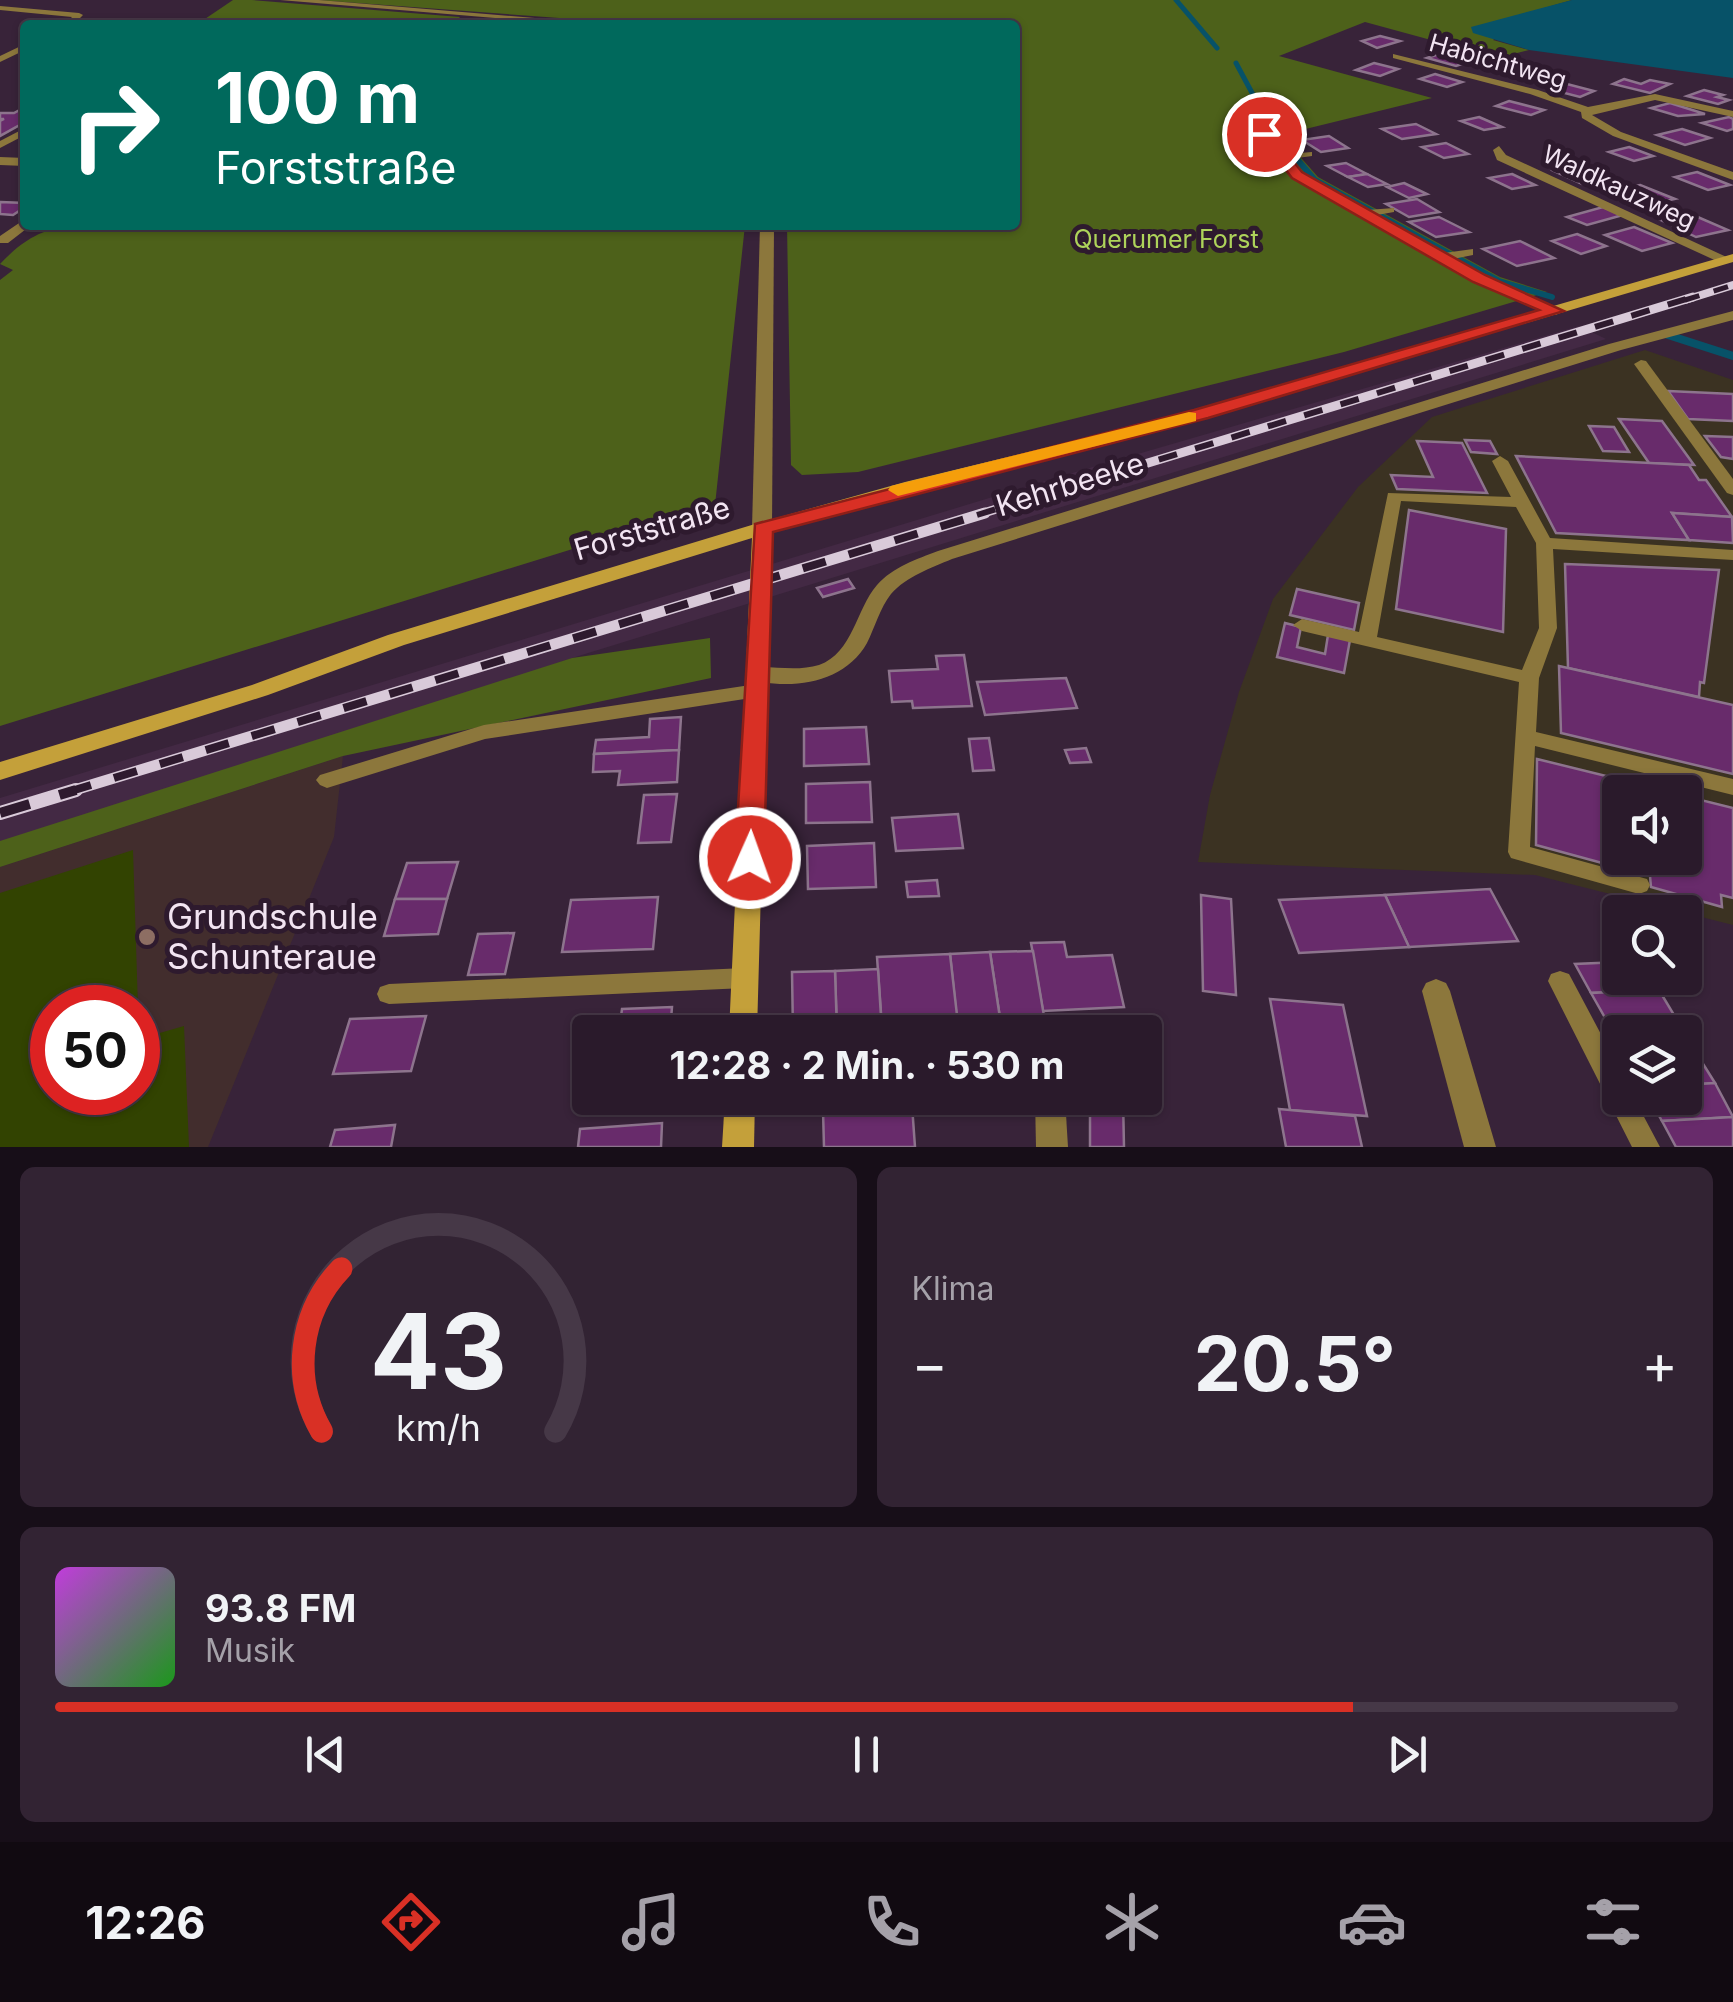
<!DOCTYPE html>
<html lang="de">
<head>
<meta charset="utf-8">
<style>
  body { margin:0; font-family:Inter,sans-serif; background:#322333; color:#f1f3f6; height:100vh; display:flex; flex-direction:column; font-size:38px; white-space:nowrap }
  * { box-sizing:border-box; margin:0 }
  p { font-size:32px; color:#a5a1a9 }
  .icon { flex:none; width:55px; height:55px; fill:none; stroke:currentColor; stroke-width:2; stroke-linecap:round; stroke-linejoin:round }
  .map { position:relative; height:1147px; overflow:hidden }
  .sheet { display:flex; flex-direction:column; gap:20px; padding:20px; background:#170e18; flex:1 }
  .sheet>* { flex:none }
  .hud { position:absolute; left:20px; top:20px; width:1000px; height:210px; border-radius:10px; box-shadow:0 2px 8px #0004,0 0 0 2px #463847; background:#00695c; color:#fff; overflow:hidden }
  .controls { position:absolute; left:1602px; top:775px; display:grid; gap:20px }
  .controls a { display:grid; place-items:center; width:100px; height:100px; border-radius:10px; background:#2a1a2b; box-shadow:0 2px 8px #0004,0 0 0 2px #463847; font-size:50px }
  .speed { position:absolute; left:30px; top:985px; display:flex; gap:20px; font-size:50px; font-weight:700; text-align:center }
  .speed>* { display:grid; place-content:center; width:130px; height:130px; border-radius:50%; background:#2a1a2b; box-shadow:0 2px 8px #0004,0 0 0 2px #463847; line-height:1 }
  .speed .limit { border:15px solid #d22; background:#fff; color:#111 }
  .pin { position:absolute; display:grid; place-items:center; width:85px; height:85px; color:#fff; margin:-42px; border:5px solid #fff; border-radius:50%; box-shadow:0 2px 10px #0007 }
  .me { position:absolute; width:110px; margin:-55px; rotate:2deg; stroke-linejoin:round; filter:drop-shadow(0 0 8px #0008) }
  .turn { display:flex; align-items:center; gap:35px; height:210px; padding:0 30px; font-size:45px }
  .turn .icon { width:130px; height:130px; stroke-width:2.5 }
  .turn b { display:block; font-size:70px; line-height:85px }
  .big { font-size:75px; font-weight:700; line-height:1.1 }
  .sheet .widget { flex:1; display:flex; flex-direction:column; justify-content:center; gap:15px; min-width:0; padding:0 35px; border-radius:15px; background:#322333 }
  .sheet .dial { align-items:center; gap:0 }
  .dial svg { height:260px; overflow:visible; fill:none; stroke:#463847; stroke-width:7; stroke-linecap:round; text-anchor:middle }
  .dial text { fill:#f1f3f6; stroke:none }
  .song { display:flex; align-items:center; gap:30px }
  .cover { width:120px; height:120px; border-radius:15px; background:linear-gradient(135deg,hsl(290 70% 55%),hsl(120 70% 35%)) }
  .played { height:10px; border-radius:5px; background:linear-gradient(90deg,#d93025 80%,#463847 80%) }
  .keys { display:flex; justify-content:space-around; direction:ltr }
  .heat { display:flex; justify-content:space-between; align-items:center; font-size:55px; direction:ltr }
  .sheet .tiles { flex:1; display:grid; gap:20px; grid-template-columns:1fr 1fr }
  .widget:last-child { grid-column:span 2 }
  .trip { position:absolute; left:572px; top:1015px; width:590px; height:100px; border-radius:10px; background:#2a1a2b; box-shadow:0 2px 8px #0004,0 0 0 2px #463847; font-weight:700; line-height:100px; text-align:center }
  .tabs { display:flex; height:160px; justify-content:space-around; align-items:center; background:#110a11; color:#a5a1a9 }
  .tabs .icon { width:70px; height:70px }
  .tabs .current { color:#d93025 }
  .tabs b { font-size:45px; color:#f1f3f6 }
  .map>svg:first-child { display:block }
  .commercial { fill:#3b3222; fill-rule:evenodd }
  .built { fill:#432944 }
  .education { fill:#422d2d; fill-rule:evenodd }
  .green { fill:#324301; fill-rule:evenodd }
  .forest { fill:#4d611a }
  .water { fill:#075268 }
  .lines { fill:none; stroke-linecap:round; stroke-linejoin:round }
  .stream-far2 { stroke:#075268; stroke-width:5 }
  .stream-far1 { stroke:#075268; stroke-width:6 }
  .stream { stroke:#075268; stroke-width:8 }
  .building { fill:#682b6b; stroke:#8d748d; stroke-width:2.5 }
  .service { fill:#8c773c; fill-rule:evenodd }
  .minor { fill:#8c773c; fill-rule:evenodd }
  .secondary { fill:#c4a03a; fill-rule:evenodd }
  .rail-far3-casing { stroke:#d9cad9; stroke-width:8 }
  .rail-far2-casing { stroke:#d9cad9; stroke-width:9 }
  .rail-far1-casing { stroke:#d9cad9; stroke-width:11 }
  .rail-casing { stroke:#d9cad9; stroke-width:14 }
  .rail-far3 { stroke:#2e1a2e; stroke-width:5; stroke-dasharray:15; stroke-linecap:butt }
  .rail-far2 { stroke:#2e1a2e; stroke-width:6; stroke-dasharray:19; stroke-linecap:butt }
  .rail-far1 { stroke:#2e1a2e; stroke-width:8; stroke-dasharray:24; stroke-linecap:butt }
  .rail { stroke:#2e1a2e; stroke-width:10; stroke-dasharray:31; stroke-linecap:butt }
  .route { fill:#d93025; stroke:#8d1f18; stroke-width:2.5 }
  .slow { fill:#f59e0b }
  .education-dot { fill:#8d6e63; stroke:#2e1a2e; stroke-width:4 }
  .labels { text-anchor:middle; stroke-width:10; stroke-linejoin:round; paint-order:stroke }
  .far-street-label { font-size:25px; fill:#f2e4f2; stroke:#2e1a2e }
  .far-park-label { font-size:25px; fill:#aed35a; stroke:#2e1a2e }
  .street-label { font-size:30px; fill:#f2e4f2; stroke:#2e1a2e }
  .near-poi-label { font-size:35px; fill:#f2e4f2; stroke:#2e1a2e; text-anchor:start }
</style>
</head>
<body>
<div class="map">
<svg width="1733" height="1147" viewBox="0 0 1733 1147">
  <rect width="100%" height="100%" fill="#382339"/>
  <path class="commercial" d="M1645 350 1733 380V925L1535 875 1198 862 1210 795 1239 692 1273 599 1358 487 1432 417ZM1620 792H1685V858H1620Z"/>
  <polygon class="built" points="1579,326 1606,339 572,658 0,854 0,798 1062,476"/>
  <path class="education" d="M343 756 334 837 208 1147H0V867ZM52 1008H138V1092H52Z"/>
  <path class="green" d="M133 850 139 1039 184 1026 189 1147H0V893ZM52 1008H138V1092H52Z"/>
  <g class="forest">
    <polygon points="233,0 252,0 460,17 452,25 196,25"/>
    <polygon points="317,0 1572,0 1527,13 1493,40 1529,50 1497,58 1365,22 1279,56 1432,98 1281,135 1318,177 1500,277 1547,292 1344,352 858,472 802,475 791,465 787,225 1015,225 1015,25 655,25"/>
    <path d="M68 225H745L715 505 0 726V280L13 270 0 264C21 242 38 231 68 225Z"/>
    <polygon points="710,638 711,678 343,756 0,867 0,841 572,658"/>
  </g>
  <polygon class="water" points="1572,0 1733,0 1733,78 1529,50 1473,33 1471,27"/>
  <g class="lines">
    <g class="stream-far2">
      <polyline points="1176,0 1217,48"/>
      <polyline points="1236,63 1273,132"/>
    </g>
    <polyline class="stream-far1" points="1271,129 1315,180 1499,281 1552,297"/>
    <polyline class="stream" points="1668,335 1733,356"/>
  </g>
  <g class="building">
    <polygon points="1380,36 1400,41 1377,48 1362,41"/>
    <polygon points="1442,53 1471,61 1456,66 1427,58"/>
    <polygon points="1374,63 1398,69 1380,76 1356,70"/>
    <polygon points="1435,74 1462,82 1447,87 1420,79"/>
    <polygon points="1624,79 1641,84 1650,80 1670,84 1650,93 1613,84"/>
    <polygon points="1563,83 1594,91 1580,97 1549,89"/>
    <polygon points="1704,90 1723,95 1717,97 1729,100 1718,104 1687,96"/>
    <polygon points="1509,101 1544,110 1531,115 1496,106"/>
    <polygon points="1670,103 1705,114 1678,116 1651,108"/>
    <polygon points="25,107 25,122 0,136 0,121 4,119 0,119 0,113 14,113"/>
    <polygon points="1479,117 1502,127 1484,130 1461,121"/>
    <polygon points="1729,117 1733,119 1733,129 1727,131 1702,123"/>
    <polygon points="1416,124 1436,134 1402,139 1382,129"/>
    <polygon points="1682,129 1710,138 1685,145 1657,135"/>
    <polygon points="1329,136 1348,148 1321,152 1302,140"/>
    <polygon points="1446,143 1468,154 1444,158 1422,147"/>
    <polygon points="1629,147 1653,156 1634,161 1609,152"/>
    <polygon points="1346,163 1367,174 1348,177 1327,166"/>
    <polygon points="1577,167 1605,179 1582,184 1554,171"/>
    <polygon points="1697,172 1730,185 1708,190 1675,177"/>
    <polygon points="1367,174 1387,184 1368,187 1348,177"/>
    <polygon points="1512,174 1535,185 1512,189 1489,178"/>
    <polygon points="1404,183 1427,194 1409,198 1387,187"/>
    <polygon points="1640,185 1675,199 1647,205 1619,193 1626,192 1620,189"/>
    <polygon points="1417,199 1439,212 1409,217 1386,204"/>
    <polygon points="0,202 25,203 25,207 13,215 0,214"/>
    <polygon points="1603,207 1623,215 1587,225 1567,217"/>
    <polygon points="1693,215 1728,230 1696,237 1661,220"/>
    <polygon points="1439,217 1469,232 1436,237 1409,222"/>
    <polygon points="1634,227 1672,243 1642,251 1605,235"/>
    <polygon points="1577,234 1606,246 1581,254 1552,241"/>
    <polygon points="1520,241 1554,258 1517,266 1483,249"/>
    <polygon points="1668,391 1733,394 1733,421 1688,419"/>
    <polygon points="1619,419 1662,421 1694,465 1649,463"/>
    <polygon points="1589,426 1614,427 1629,452 1603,451"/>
    <polygon points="1705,436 1733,437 1733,459 1721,457"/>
    <polygon points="1465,440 1490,441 1497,454 1471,452"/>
    <polygon points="1417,441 1462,443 1487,493 1397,489 1391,475 1433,477"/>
    <polygon points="1516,456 1689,465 1699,480 1706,480 1732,517 1672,513 1689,540 1556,533"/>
    <polygon points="1409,510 1506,529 1503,632 1396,609"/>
    <polygon points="1672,513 1732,517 1733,543 1689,540"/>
    <polygon points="1565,564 1719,570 1704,683 1700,682 1699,697 1568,668"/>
    <polygon points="848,579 854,588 823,597 817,588"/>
    <polygon points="1297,589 1359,603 1354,630 1290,615"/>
    <polygon points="1285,623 1301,627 1297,647 1325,654 1328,635 1350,640 1344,673 1277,657"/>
    <polygon points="964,655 972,706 913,708 912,701 892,702 889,671 938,669 936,656"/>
    <polygon points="1559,666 1733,705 1733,774 1561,733"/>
    <polygon points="1066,678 1077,708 985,715 977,682"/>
    <polygon points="681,717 679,750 594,754 596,740 649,737 650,719"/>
    <polygon points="866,727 869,764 804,766 804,729"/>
    <polygon points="989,738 994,770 973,771 969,739"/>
    <polygon points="1086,748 1091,762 1070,763 1065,750"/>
    <polygon points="679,750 677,782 618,785 620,771 593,772 594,754"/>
    <polygon points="1537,759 1671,792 1620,792 1620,858 1685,858 1685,796 1733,808 1733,898 1721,895 1722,907 1651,887 1650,876 1536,845"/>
    <polygon points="870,782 872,822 806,823 806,784"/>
    <polygon points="677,794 671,842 638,843 644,795"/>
    <polygon points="958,814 963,848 896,851 892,818"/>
    <polygon points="874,843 876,887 808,889 807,846"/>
    <polygon points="458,862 447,899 395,899 407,863"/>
    <polygon points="937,880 939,896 908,897 906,882"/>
    <polygon points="1490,889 1518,941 1409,947 1385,895"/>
    <polygon points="1201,895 1231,899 1236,995 1203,991"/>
    <polygon points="1385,895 1409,947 1299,953 1279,900"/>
    <polygon points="658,897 653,949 562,952 571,900"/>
    <polygon points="395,899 447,899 438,934 384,936"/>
    <polygon points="514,933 505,974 468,975 478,934"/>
    <polygon points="1064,942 1067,957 1112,955 1124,1007 1043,1011 1031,943"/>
    <polygon points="1033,951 1044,1016 1000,1018 990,952"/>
    <polygon points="990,952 1000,1018 957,1020 950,954"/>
    <polygon points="950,954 958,1024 882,1027 877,957"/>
    <polygon points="1620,962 1620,978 1651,978 1659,990 1591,993 1575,964"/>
    <polygon points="878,969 882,1032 837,1032 835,971"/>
    <polygon points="835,971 837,1032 793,1032 792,972"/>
    <polygon points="1659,990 1677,1020 1608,1023 1591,993"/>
    <polygon points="1270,999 1343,1005 1367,1116 1290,1110"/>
    <polygon points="672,1007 670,1032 619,1032 622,1009"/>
    <polygon points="426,1016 411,1071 333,1074 350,1019"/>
    <polygon points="1677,1020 1684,1032 1620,1032 1620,1045 1608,1023"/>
    <polygon points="1685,1051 1695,1051 1715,1083 1685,1085"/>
    <polygon points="1715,1083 1733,1117 1662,1121 1649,1098 1685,1098 1685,1085"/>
    <polygon points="1090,1098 1123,1098 1124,1147 1090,1147"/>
    <polygon points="912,1105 915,1147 824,1147 823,1110"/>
    <polygon points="1279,1109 1355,1116 1362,1147 1286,1147"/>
    <polygon points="1733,1117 1733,1147 1676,1147 1662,1121"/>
    <polygon points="662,1123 661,1147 578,1147 580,1129"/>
    <polygon points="395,1125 391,1147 330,1147 335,1130"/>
  </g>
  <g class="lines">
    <g class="service">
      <polygon points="0,6 79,13 83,15 73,25 64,25 72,17 0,10"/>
      <polygon points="25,44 25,50 0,62 0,56"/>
      <polygon points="25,128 25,135 0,148 0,141"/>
      <polygon points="1260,131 1268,131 1286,154 1312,152 1312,156 1290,159 1301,173 1367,210 1394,208 1394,212 1377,215 1444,253 1473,249 1473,255 1453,259 1563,311 1556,315 1551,314 1475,281 1293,177 1260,135"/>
      <polygon points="1641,360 1646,361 1733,479 1733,495 1727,493 1634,364"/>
      <path d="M1500 456 1508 461 1550 538 1733 550V560L1553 549 1557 628 1539 678 1536 732 1733 779V795L1535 746 1530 847 1647 879 1650 885 1647 891 1639 894 1511 858 1508 852 1519 682 1302 631 1293 625 1302 619 1359 632 1388 493 1511 497 1492 461ZM1401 501 1516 507 1536 543 1539 628 1522 670 1377 637Z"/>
      <polygon points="757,684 764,686 767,691 764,696 485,739 327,788 320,785 316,780 320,775 484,725"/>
      <polygon points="745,968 754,971 757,978 754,985 745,988 389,1004 380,1001 377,994 380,987 389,984"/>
      <polygon points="1560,971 1569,974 1620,1070 1620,1098 1634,1098 1660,1147 1632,1147 1548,981 1551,974"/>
    </g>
    <g class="minor">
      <polygon points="280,0 319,0 619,25 577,25"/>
      <polygon points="1393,54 1538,90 1588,107 1655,94 1733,111 1733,117 1655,100 1592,115 1621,132 1733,172 1733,180 1613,136 1582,118 1581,112 1530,94 1393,58"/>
      <polygon points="1499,146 1506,155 1733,260 1721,263 1497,160 1493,150"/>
      <polygon points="0,157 25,158 25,166 0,165"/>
      <polygon points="25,219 25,225 30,226 8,243 0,243 0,236"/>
      <polygon points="760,225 774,225 772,528 762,534 752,528"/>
      <path d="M1733 311V320L1621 350 952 559C931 568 907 576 891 594 880 608 875 627 867 643 845 683 791 691 749 679L746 674 749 669 757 667C777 667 800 671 819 665 853 653 856 609 877 585 893 567 917 559 938 551L1609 344Z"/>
      <polygon points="1436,979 1446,983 1450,991 1496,1147 1464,1147 1422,991 1426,983"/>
      <polygon points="1035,1098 1065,1098 1068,1147 1036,1147"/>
    </g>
    <g class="secondary">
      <polygon points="1733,254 1733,262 1174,427 917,490 771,533 757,1032 729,1032 752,538 404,645 268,695 0,780 0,762 252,685 388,635 755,524 905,482 1163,419"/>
      <polygon points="725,1098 755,1098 754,1147 722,1147"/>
    </g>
    <g class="rail-far3-casing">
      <polyline id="rail-far3" points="1685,300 1733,285"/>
    </g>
    <g class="rail-far2-casing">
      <polyline id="rail-far2" points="977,515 1693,297"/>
    </g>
    <g class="rail-far1-casing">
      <polyline id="rail-far1" points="68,792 985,513"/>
    </g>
    <g class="rail-casing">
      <polyline id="rail" points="0,813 76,790"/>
    </g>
    <use href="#rail-far3" class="rail-far3"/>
    <use href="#rail-far2" class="rail-far2"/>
    <use href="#rail-far1" class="rail-far1"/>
    <use href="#rail" class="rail"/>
  </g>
  <polygon class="route" points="1260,131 1269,131 1302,172 1485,275 1564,311 1208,418 773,532 764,858 760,866 750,869 739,866 735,858 755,524 1194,410 1539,310 1473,282 1292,178 1258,134"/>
  <polygon class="slow" points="1189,412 1196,413 1196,421 898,496 888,490 891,486"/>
  <circle class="education-dot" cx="147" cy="937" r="10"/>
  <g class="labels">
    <g class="far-street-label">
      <text transform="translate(1498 61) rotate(16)" y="9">Habichtweg</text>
      <text transform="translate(1619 187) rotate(25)" y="9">Waldkauzweg</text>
    </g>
    <g class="far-park-label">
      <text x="1166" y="248">Querumer Forst</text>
    </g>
    <g class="street-label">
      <text transform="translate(1070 485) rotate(-17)" y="10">Kehrbeeke</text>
      <text transform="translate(652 529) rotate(-16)" y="10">Forststraße</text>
    </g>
    <g class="near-poi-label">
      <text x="167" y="929">Grundschule<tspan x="167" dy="40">Schunteraue</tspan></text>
    </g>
  </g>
</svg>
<div class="controls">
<a><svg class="icon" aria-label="sound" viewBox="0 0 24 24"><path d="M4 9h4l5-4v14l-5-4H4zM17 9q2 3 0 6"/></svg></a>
<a><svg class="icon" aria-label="search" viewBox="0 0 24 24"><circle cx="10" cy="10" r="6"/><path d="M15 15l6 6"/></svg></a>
<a><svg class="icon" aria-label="layers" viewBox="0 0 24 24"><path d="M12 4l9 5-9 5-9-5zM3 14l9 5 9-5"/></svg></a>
</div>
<div class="speed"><div class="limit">50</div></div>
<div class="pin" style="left:1264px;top:134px;background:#d93025"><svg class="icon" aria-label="arrive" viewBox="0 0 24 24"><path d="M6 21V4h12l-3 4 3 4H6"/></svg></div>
<svg class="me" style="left:750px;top:858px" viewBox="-20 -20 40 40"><circle r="17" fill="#d93025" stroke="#fff" stroke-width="3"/><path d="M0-11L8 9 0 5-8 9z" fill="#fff"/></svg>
<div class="trip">12:28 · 2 Min. · 530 m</div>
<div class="hud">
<div class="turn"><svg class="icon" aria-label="right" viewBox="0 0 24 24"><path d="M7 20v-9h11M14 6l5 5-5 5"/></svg><div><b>100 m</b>Forststraße</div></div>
</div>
</div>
<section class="sheet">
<div class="tiles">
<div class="widget dial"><svg viewBox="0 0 100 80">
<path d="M14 69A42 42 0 1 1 86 69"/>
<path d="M14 69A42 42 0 0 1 20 19" stroke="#d93025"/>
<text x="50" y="56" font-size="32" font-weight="700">43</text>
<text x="50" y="72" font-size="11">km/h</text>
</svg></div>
<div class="widget"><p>Klima</p>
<div class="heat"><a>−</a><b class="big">20.5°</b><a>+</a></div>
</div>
<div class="widget">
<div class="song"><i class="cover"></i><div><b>93.8 FM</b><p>Musik</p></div></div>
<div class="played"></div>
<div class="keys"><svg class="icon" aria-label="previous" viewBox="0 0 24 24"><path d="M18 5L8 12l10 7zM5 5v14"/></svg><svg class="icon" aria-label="pause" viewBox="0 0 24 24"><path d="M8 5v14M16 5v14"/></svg><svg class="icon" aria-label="next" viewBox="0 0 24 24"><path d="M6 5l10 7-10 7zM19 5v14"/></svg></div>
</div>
</div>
</section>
<nav class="tabs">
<b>12:26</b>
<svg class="icon current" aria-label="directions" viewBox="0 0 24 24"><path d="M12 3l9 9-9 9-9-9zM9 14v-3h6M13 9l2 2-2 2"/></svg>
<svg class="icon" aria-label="music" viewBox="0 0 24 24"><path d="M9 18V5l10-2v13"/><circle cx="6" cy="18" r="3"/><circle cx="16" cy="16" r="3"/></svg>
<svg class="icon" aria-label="phone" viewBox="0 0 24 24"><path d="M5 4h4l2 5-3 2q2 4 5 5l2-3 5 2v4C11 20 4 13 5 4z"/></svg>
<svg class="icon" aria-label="climate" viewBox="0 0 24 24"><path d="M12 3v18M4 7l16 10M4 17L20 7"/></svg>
<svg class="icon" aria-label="car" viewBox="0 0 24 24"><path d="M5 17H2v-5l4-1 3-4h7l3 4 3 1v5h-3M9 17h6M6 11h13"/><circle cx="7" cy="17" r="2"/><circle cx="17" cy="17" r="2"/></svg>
<svg class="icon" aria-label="filters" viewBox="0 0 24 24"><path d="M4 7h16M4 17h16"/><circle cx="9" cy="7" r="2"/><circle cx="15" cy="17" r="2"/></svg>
</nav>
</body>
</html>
